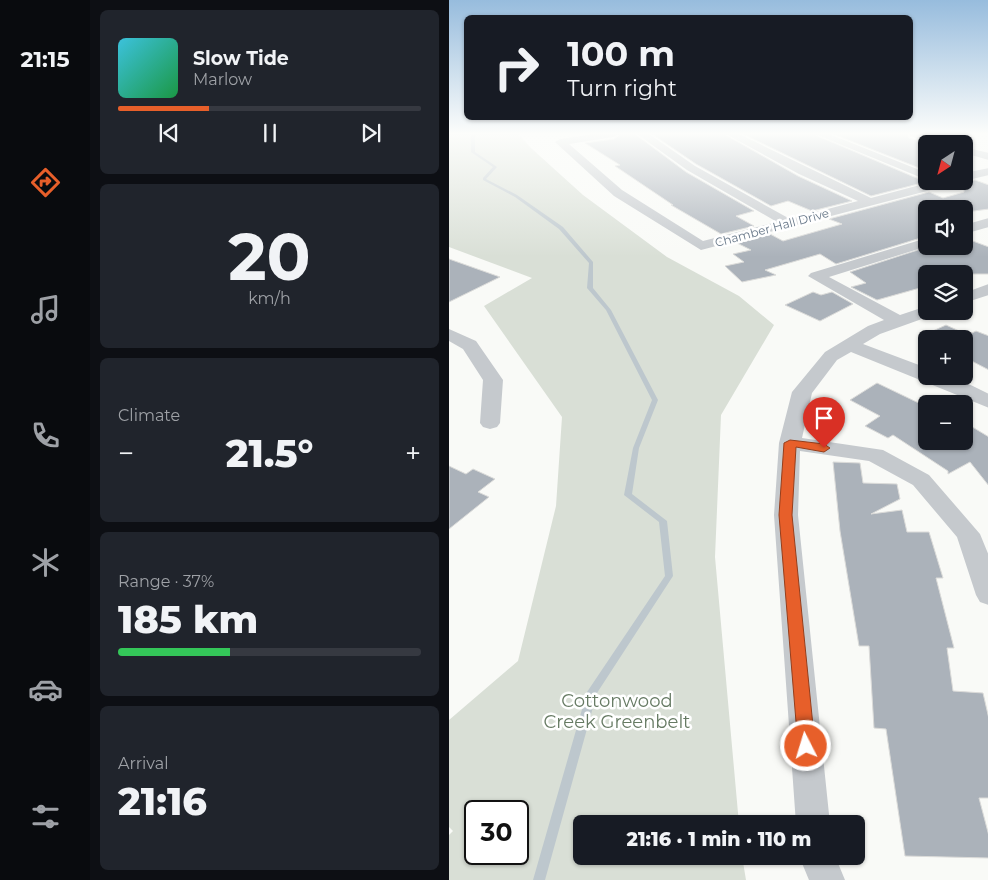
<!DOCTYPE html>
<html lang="en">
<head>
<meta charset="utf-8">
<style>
  body { margin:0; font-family:Montserrat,sans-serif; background:#20242c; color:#f1f3f6; height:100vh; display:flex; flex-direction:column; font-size:19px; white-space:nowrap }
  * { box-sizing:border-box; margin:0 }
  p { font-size:16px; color:#9ea1a6 }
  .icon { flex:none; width:28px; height:28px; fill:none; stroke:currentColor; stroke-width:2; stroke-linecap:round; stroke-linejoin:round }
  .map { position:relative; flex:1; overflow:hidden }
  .details { display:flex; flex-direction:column; gap:10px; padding:10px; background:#0d0f14; width:359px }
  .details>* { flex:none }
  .guide { position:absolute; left:15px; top:15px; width:449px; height:105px; border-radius:8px; box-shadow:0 1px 4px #0004; background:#171b24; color:#f1f3f6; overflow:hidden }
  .needle { width:32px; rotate:216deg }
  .buttons { position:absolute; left:469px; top:135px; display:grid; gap:10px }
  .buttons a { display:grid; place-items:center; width:55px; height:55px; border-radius:8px; background:#171b24; box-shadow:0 1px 4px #0004; font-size:25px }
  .speed { position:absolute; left:15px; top:800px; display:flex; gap:10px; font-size:25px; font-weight:700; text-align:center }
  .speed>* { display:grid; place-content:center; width:65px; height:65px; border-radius:50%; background:#171b24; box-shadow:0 1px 4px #0004; line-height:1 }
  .speed .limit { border:2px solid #111; border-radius:8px; background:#fff; color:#111 }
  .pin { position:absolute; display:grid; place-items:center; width:42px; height:42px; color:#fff; margin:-51px -21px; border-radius:50% 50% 50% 0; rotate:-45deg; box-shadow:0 0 5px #0007 }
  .pin .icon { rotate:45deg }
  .me { position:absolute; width:55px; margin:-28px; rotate:355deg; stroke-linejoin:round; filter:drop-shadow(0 0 4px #0008) }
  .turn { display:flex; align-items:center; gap:18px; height:105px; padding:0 20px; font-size:22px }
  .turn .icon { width:65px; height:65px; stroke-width:2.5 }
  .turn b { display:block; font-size:35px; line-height:42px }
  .big { font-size:38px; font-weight:800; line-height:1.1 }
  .details .tile { flex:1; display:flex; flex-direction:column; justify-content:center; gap:8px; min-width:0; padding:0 18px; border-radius:8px; background:#20242c }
  .details .dial { align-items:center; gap:0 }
  .dial b { font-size:65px; line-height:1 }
  .song { display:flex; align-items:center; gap:15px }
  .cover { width:60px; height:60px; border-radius:8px; background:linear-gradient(135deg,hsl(190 70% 55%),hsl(140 70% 35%)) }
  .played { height:5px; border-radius:2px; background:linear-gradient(90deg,#e75f2a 30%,#363941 30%) }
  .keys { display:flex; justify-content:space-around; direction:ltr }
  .heat { display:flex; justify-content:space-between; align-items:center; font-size:28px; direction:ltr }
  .charge { height:8px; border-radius:4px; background:linear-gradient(90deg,#34c759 37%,#363941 0) }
  .trip { position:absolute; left:124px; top:815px; width:292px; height:50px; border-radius:8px; background:#171b24; box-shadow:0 1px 4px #0004; font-weight:800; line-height:50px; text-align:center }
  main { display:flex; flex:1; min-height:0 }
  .tab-bar { display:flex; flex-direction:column; width:90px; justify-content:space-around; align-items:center; background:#090b0e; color:#9ea1a6 }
  .tab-bar .icon { width:35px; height:35px }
  .tab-bar .active { color:#e75f2a }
  .tab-bar b { font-size:22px; color:#f1f3f6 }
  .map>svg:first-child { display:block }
  .green { fill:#d9dfd6; fill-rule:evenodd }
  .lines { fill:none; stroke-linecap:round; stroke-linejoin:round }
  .stream { fill:#bdc7cd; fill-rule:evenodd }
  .building { fill:#abb2ba; stroke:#dbdbd9 }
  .minor { fill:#c5c9cd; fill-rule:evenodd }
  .route { fill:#e75f2a; stroke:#963e1b }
  .labels { text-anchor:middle; stroke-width:5; stroke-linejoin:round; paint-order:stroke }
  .far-street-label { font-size:12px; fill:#687889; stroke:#fff }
  .near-park-label { font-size:18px; fill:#667a63; stroke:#fff }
</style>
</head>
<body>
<main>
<nav class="tab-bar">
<b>21:15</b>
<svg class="icon active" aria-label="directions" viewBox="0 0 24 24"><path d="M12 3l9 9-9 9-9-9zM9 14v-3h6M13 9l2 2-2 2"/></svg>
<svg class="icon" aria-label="music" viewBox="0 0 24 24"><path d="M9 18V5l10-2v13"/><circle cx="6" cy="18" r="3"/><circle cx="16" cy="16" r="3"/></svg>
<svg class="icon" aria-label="phone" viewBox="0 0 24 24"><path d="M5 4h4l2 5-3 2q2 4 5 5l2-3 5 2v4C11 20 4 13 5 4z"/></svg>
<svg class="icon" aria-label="climate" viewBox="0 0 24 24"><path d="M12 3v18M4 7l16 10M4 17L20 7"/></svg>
<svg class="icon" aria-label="car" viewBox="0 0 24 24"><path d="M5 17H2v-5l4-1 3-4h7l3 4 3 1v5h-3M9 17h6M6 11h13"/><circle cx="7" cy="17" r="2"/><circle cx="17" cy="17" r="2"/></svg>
<svg class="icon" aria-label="filters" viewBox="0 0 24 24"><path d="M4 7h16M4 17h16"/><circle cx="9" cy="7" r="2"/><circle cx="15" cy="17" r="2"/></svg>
</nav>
<section class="details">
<div class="tile">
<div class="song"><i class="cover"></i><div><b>Slow Tide</b><p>Marlow</p></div></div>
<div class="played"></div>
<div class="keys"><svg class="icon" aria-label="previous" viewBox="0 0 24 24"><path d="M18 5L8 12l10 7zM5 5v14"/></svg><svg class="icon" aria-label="pause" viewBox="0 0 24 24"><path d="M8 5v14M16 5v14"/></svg><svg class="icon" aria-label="next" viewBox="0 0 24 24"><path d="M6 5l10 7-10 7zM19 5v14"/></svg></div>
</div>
<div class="tile dial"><b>20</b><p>km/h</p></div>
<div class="tile"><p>Climate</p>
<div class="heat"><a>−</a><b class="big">21.5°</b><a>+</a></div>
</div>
<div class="tile"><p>Range · 37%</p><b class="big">185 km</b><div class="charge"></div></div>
<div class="tile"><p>Arrival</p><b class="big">21:16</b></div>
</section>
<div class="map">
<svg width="540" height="880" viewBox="0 0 540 880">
  <rect width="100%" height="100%" fill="#f9faf7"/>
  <path class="green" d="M0 134H69L82 148 134 195 218 257 290 296 325 325 272 415 266 557 290 824H132V856H293L297 880H0V835L4 831 0 827V720L69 661 107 506 113 417 35 306 83 278 0 247ZM69 811V854H26V811Z"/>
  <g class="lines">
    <polygon class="stream" points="22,134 26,134 26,152 48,167 37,179 68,195 114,227 144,262 144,288 162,310 209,400 190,448 183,494 218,521 224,576 148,693 96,880 84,880 138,692 216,576 210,522 175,495 184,448 203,400 157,310 138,288 140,263 110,229 66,197 34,180 34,178 44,167 22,152"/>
  </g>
  <g class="building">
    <polygon points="172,134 186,134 237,172 305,211 287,216 305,226 272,234 222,205 224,205 166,166 171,165 136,143 165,139"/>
    <polygon points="203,134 275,134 349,176 403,201 363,211 339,201 322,206 247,164"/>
    <polygon points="294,134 364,134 477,182 422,196"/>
    <polygon points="384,134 458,134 460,138 478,143 478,171"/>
    <polygon points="526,180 540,185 540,209 517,212 515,209 478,209 478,236 387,264 371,254 316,270 327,275 293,282 276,266 295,262 284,254 302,250 288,243 321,234 334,241 393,224 380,219 480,192 494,198 515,192 515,183"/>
    <polygon points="521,240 540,247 540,274 478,274 478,286 428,300 402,287 417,283 401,272 481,246 515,246 515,242"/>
    <polygon points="0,259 51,277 0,302"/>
    <polygon points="364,292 372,295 383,292 404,304 371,321 336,305"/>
    <polygon points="497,325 519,335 527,331 540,336 540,370 515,357 515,339 482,339 475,335"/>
    <polygon points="428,383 478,407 478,441 515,441 515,422 540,437 540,486 521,462 499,474 499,471 444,435 439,438 416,426 431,416 401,400"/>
    <polygon points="384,462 411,463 414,483 448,484 451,499 422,514 453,510 458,532 480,532 494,578 487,578 505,648 498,648 504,691 534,693 540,719 540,798 530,798 540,836 540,858 456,856 437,729 425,728 420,646 410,646 391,531"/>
    <polygon points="0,466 17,474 24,469 46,479 29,492 40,497 0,529"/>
  </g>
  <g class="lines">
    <g class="minor">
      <polygon points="145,134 170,134 165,137 120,144 173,190 254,241 328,222 238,170 188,134 200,134 246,166 341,219 409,201 350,174 277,134 290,134 422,198 486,181 507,181 505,184 252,250 165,196 106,142 111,139"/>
      <polygon points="366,134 380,134 478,173 478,180"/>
      <polygon points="460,134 475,134 502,144 485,144 461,136"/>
      <polygon points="515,147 540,153 540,160 515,153"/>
      <polygon points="540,168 540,175 515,181 515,173"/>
      <polygon points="540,218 540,227 515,234 515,225"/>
      <path d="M478 238 479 246 380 277 451 315 478 306V311H486L484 315 431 334 414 344 478 368V376C502 376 517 382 540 394V408L402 352 388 360 363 393 353 438 434 450 480 475 531 534 540 556V605L531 602 527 595 508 537 464 485 420 461 351 451 349 515 381 824H347L325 515 330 443 343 392 376 352 419 326 435 320 359 276 362 273Z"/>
      <polygon points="540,284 540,295 515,303 515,293"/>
      <polygon points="0,329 27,341 54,380 51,423 48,427 41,429 34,427 31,423 34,380 14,349 0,341"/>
      <polygon points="350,856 386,856 396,880 360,880"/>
    </g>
  </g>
  <linearGradient id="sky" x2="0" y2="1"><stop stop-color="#97bcdd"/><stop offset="0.52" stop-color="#fcfdfb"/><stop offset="1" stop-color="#fcfdfb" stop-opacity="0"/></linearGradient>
  <rect width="540" height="257" fill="url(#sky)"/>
  <polygon class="route" points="341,440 375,444 381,448 375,452 347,447 343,515 366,746 363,752 357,754 351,752 349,746 330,515 335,443"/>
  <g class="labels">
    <g class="far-street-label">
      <text transform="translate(323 228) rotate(-15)" y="4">Chamber Hall Drive</text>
    </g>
    <g class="near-park-label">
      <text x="168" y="707">Cottonwood<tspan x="168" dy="21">Creek Greenbelt</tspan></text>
    </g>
  </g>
</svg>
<div class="buttons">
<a><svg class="needle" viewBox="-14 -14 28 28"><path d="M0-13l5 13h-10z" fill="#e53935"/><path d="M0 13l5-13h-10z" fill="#9ea1a6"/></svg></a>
<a><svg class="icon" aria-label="sound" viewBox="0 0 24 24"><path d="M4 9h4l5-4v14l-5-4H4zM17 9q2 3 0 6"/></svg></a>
<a><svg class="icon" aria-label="layers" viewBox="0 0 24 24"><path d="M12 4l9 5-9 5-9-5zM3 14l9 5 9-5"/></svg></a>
<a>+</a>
<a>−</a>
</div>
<div class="speed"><div class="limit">30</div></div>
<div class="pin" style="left:375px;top:448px;background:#d93025"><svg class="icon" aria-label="arrive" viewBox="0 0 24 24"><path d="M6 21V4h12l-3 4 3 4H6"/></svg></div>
<svg class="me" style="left:357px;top:746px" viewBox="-20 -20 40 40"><circle r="17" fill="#e75f2a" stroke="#fff" stroke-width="3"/><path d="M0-11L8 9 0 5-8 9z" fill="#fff"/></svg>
<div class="trip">21:16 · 1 min · 110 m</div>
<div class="guide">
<div class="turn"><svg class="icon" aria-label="right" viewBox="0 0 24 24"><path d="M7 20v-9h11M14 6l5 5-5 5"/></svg><div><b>100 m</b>Turn right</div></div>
</div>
</div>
</main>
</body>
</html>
